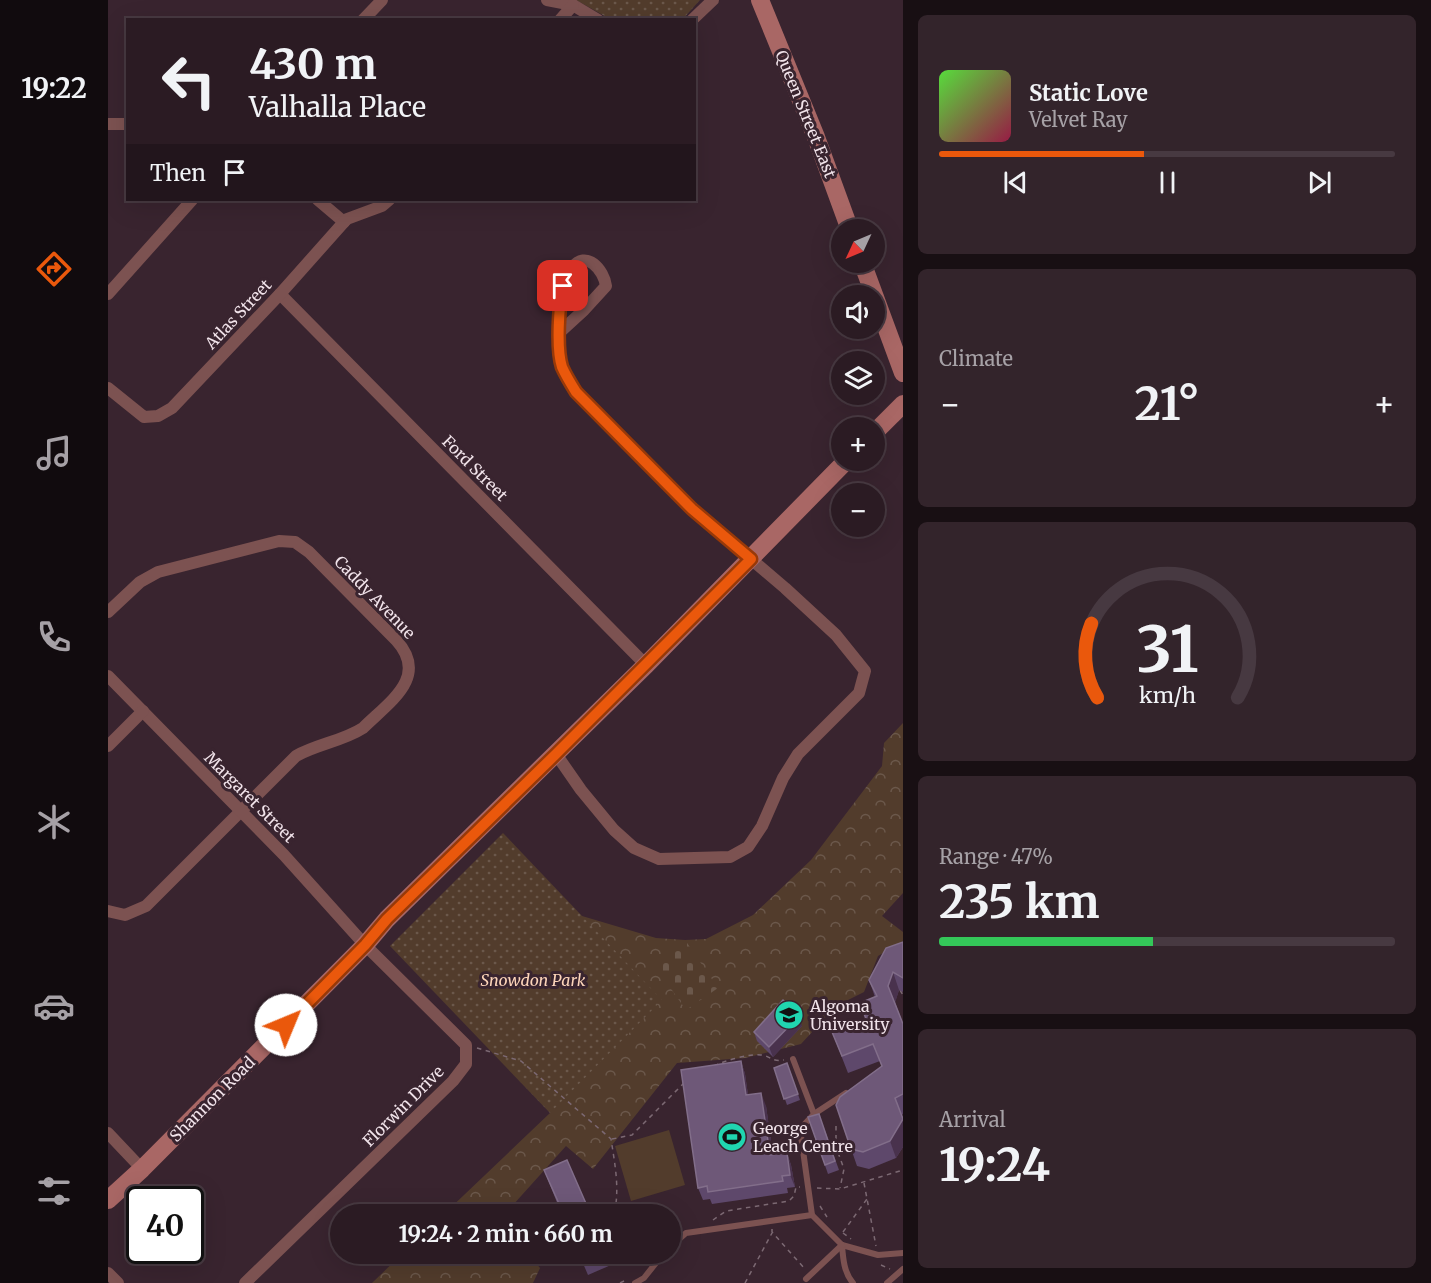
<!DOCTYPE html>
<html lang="en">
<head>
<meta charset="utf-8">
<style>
  body { margin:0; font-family:Merriweather,serif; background:#33242b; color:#f1f3f6; height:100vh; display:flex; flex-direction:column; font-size:22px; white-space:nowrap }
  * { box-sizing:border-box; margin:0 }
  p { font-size:20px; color:#a6a1a6 }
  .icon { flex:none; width:33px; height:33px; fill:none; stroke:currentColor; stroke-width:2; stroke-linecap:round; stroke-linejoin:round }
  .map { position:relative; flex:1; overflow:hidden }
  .drawer { display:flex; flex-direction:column; gap:15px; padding:15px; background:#180f13; width:528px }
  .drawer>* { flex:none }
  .guide { position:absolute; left:18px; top:18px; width:570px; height:183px; border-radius:0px; box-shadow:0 6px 24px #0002,0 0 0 2px #473941; background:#2b1b23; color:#f1f3f6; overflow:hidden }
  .needle { width:39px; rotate:226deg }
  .tools { position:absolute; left:723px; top:219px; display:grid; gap:12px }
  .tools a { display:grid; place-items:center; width:54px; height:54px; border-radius:50%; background:#2b1b23; box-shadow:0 6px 24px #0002,0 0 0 2px #473941; font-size:30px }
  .speed { position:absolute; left:18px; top:1186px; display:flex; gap:12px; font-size:30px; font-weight:700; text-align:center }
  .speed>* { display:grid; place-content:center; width:78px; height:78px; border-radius:50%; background:#2b1b23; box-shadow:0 6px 24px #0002,0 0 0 2px #473941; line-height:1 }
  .speed .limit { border:3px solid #111; border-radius:9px; background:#fff; color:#111 }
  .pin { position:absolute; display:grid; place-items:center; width:51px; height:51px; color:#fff; margin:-26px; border-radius:12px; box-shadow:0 3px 9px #0006 }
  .me { position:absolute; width:66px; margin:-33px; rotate:45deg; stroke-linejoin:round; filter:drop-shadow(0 0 4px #0008) }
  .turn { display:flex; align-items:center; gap:21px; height:126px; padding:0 24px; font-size:27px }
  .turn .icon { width:78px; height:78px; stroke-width:2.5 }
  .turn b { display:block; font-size:42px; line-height:51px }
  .then { display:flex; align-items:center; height:57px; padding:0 24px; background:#0003; gap:12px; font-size:22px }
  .big { font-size:45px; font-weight:700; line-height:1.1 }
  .drawer .tile { flex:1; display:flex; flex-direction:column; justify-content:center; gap:9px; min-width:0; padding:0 21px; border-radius:9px; background:#33242b }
  .drawer .dial { align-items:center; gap:0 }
  .dial svg { height:156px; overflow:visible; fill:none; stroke:#473941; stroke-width:7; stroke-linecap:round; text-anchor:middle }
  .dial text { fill:#f1f3f6; stroke:none }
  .song { display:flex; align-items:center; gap:18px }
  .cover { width:72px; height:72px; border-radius:9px; background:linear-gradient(135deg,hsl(110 70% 55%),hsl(340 70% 35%)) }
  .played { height:6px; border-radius:3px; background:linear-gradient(90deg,#ea580c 45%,#473941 45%) }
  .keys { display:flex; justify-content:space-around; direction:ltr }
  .heat { display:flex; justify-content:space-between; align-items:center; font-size:33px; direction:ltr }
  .charge { height:9px; border-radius:4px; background:linear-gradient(90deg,#34c759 47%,#473941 0) }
  .trip { position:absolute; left:222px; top:1204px; width:351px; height:60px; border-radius:30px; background:#2b1b23; box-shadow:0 6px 24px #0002,0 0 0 2px #473941; font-weight:700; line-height:60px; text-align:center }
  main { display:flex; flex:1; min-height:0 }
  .menu { display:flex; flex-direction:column; width:108px; justify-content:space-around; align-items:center; background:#110b0e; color:#a6a1a6 }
  .menu .icon { width:42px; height:42px }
  .menu .on { color:#ea580c }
  .menu b { font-size:27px; color:#f1f3f6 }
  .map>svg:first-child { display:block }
  .green { fill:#523c2c }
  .forest { fill:url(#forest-crowns) }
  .cemetery { fill:url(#cemetery-stones) }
  .park { fill:url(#park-dots) }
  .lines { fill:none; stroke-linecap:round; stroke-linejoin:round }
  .path { stroke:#7c6973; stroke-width:1.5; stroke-dasharray:4.5 4.5; stroke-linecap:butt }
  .lane { stroke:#7c5251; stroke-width:6 }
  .street { stroke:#7c5251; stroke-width:12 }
  .secondary { stroke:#a96765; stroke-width:18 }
  .wall { fill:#5e486b }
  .shaded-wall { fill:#49324d }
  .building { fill:#6e5878; stroke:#826e8a; stroke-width:1.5 }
  .route-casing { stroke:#983908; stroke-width:15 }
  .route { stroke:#ea580c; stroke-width:10 }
  .labels { text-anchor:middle; stroke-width:6; stroke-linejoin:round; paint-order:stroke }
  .street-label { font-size:16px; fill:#f1e3ea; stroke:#39242f }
  .park-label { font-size:16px; font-style:italic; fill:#fdd5ba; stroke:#39242f }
  .poi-label { font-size:16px; fill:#f1e3ea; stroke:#39242f; text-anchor:start }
</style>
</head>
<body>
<main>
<nav class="menu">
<b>19:22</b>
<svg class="icon on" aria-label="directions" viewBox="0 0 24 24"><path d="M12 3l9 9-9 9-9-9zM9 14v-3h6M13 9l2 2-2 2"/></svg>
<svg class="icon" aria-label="music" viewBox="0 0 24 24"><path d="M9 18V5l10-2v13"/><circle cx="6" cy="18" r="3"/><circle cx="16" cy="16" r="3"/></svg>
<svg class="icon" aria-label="phone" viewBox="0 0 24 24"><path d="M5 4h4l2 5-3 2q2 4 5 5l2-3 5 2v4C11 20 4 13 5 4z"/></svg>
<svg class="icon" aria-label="climate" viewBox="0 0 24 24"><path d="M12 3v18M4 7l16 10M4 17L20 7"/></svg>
<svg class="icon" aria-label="car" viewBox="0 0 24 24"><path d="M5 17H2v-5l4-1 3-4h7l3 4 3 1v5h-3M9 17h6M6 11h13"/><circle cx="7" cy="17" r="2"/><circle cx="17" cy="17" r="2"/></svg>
<svg class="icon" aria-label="filters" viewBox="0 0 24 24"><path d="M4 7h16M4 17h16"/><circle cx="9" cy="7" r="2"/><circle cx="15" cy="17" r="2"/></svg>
</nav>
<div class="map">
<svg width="795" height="1283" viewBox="0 0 795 1283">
  <defs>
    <pattern id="forest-crowns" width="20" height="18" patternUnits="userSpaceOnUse" patternTransform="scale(1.5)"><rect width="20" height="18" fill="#523c2c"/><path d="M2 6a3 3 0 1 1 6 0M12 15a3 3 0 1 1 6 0" fill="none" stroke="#6b584b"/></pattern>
    <pattern id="cemetery-stones" width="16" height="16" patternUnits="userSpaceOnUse" patternTransform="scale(1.5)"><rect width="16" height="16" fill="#523c2c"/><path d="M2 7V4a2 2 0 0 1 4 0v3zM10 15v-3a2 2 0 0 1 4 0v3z" fill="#6b584b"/></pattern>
    <pattern id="park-dots" width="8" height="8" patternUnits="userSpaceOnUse" patternTransform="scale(1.5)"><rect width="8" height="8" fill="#523c2c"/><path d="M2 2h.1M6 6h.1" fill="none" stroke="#6b584b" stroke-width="1.8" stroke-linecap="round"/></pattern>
  </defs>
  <rect width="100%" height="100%" fill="#39242f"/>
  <polygon class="green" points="561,1130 577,1185 523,1201 507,1146"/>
  <g class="forest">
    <polygon points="795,723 795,893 774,916 795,932 795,941 770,956 756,992 728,1006 693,1044 637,1058 569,1063 485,1169 458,1146 396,1215 335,1215 442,1113 487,984 474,916 548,938 577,940 598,939 645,915 703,860 774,766 776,743"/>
    <polygon points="294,1254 420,1254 432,1268 425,1283 264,1283"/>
  </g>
  <polygon class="cemetery" points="577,940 610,988 578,1010 545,963"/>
  <g class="park">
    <polygon points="468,0 592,0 574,20 502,19"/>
    <polygon points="395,833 554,1000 442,1113 282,946"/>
  </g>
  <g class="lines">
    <g class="path">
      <polyline points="792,990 795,995"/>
      <path d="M369 1048 413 1061 503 1139C507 1165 512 1189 506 1215"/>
      <path d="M606 1066C615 1061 643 1053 653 1055 663 1056 663 1062 676 1060"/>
      <polyline points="728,1126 728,1147 736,1169 732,1188"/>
      <polyline points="504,1139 524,1135 576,1083"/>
      <polyline points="756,1183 768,1246"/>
      <polyline points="709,1188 732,1189 795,1170"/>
      <polyline points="712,1206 719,1217"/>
      <polyline points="605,1220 618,1211 681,1201 686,1196 688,1187 692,1187"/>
      <polyline points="664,1229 664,1232 697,1269"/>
      <polyline points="562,1232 569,1229"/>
      <polyline points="735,1232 759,1199"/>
      <polyline points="735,1233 743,1239"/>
      <polyline points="536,1264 541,1254"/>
      <polyline points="773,1265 782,1269"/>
      <polyline points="512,1283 520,1279"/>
      <polyline points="637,1283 664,1233"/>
    </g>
    <g class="lane">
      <polyline points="685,1059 706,1114 692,1129 704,1215 734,1245 770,1255 795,1253"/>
      <polyline points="706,1114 738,1093"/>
      <path d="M734 1245C735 1258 736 1273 745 1283"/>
      <polyline points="562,1247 578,1233 704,1215"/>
      <polyline points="698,1279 734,1245"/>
      <polyline points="527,1283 536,1278 555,1254"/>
      <polyline points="779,1283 795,1269"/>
    </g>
    <g class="street">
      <polyline points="439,0 465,5 490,20"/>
      <polyline points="255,20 274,0"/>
      <polyline points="452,20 465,5"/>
      <polyline points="584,20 605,0"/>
      <polyline points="0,124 20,124"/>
      <polyline points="210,200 236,222"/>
      <polyline points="0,294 84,200"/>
      <polyline points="172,294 538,665"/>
      <polyline points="0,388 36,417 50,416 64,408 172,294 236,222 239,219 274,206 281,200"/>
      <path d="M0 612 32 582 50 572 171 541 187 542 201 552 288 640C322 677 281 702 255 728 235 741 209 744 188 756L38 906 17 915 0 911"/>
      <polyline points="0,676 176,855 257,945 358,1045 358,1064 345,1081 137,1283"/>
      <polyline points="0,746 35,711"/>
      <path d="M448 754 473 790 506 830 526 848 551 859 622 857 640 847 654 826 675 778 690 754 751 693 757 671 728 635 677 588 584 509 468 392C462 383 455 374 453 363 449 340 448 287 464 268 478 249 496 270 498 286L476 310 452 332"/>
      <polyline points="0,1133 34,1169"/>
      <polyline points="0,1273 10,1283"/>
    </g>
    <g class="secondary">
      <polyline points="652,0 708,137 742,230"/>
      <polyline points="754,262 795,373"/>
      <polyline points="766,433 795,404"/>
      <polyline points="0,1200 34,1169 257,945 279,919 538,665 739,460"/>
    </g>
  </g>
  <g class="wall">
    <polygon points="795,942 795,992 791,990 787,1002 795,1024 795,1114 794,1115 795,1117 795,1147 788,1158 761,1169 749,1166 728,1105 774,1066 772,1061 740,1073 724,1032 758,1019 767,997 761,980"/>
    <polygon points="694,1026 665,1057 649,1041 646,1032"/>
    <polygon points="633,1061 637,1074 640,1095 658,1106 665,1155 679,1153 683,1165 687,1187 679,1188 680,1193 604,1204 602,1199 595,1200 590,1188"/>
    <polygon points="679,1063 692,1100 679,1105 666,1068"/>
    <polygon points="711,1114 731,1170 720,1174 700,1117"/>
    <polygon points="436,1170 483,1215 454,1215"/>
    <polygon points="471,1254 499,1254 503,1265 480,1275"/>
  </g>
  <g class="shaded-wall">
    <polygon points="785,972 791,990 787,1003 780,986"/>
    <polygon points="691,1016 694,1026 665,1057 661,1047"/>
    <polygon points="633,1061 637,1074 642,1108 638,1095"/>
    <polygon points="653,1093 658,1106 667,1168 662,1155"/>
    <polygon points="795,1119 795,1147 788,1158 782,1141"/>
    <polygon points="679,1153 683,1165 687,1187 682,1175"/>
  </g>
  <g class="building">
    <polygon points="795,942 795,978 785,972 780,986 795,1024 795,1094 787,1098 795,1119 782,1141 755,1152 743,1149 728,1105 732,1097 774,1066 765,1044 734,1056 724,1032 758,1019 752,1003 769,996 761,980 778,948"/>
    <polygon points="675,1000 691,1016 661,1047 646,1032"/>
    <polygon points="633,1061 638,1095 653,1093 662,1155 679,1153 682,1175 674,1176 675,1181 600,1192 599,1186 590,1188 573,1070"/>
    <polygon points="679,1063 690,1094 676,1099 666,1068"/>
    <polygon points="711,1114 727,1161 717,1165 700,1117"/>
    <polygon points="459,1160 483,1215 456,1215 436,1170"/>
  </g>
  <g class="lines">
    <g class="route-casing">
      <path id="route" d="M178 1025 257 945 279 919 448 754 643 559 584 509 468 392C463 384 458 376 454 367 448 348 451 305 455 286"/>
    </g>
    <use href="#route" class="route"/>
  </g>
  <defs>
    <g id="university-disc" transform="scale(1.5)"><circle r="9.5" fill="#20d5b0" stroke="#39242f"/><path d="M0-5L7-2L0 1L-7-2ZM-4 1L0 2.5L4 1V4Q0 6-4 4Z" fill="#111"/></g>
    <g id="stadium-disc" transform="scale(1.5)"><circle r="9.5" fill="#20d5b0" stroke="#39242f"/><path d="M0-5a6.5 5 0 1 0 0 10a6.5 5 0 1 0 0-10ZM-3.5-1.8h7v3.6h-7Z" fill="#111"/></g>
  </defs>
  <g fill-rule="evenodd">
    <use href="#university-disc" x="681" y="1015"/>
    <use href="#stadium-disc" x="624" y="1137"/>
  </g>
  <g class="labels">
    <g class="street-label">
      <text transform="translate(698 114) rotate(68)" y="6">Queen Street East</text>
      <text transform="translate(130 314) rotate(-47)" y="6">Atlas Street</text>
      <text transform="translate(367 468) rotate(45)" y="6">Ford Street</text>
      <text transform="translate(267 597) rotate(46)" y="6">Caddy Avenue</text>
      <text transform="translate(142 797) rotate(45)" y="6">Margaret Street</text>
      <text transform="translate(104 1099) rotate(-45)" y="6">Shannon Road</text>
      <text transform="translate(295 1106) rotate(-45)" y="6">Florwin Drive</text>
    </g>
    <g class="park-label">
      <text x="425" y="986">Snowdon Park</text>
    </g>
    <g class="poi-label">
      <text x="702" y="1012">Algoma<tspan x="702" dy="18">University</tspan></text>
      <text x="645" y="1134">George<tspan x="645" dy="18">Leach Centre</tspan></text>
    </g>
  </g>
</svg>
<div class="tools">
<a><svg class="needle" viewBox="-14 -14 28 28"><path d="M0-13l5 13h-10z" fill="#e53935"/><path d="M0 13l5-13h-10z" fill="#a6a1a6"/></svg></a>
<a><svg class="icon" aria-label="sound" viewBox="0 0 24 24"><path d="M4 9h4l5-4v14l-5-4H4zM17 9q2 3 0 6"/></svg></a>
<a><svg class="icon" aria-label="layers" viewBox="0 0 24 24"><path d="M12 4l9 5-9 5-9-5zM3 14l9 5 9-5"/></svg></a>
<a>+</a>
<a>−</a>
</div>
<div class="speed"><div class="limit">40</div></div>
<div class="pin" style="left:455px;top:286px;background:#d93025"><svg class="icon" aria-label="arrive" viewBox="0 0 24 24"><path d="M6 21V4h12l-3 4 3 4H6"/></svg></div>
<svg class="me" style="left:178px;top:1025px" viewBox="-20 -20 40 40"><circle r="19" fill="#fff"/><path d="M0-13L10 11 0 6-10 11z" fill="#ea580c"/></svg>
<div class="trip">19:24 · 2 min · 660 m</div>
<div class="guide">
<div class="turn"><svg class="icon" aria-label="left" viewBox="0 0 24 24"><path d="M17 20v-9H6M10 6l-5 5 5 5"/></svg><div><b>430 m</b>Valhalla Place</div></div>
<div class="then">Then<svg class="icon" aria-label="arrive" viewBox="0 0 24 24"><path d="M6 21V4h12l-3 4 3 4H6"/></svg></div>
</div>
</div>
<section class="drawer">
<div class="tile">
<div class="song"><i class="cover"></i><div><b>Static Love</b><p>Velvet Ray</p></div></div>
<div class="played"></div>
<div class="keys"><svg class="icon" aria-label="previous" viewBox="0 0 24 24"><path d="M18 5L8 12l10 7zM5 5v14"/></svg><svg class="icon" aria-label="pause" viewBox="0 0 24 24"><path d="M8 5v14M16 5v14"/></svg><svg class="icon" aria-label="next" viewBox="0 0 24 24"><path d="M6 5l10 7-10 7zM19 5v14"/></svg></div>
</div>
<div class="tile"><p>Climate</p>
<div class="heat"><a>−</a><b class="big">21°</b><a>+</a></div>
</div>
<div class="tile dial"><svg viewBox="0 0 100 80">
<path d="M14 69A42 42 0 1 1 86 69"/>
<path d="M14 69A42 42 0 0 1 11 31" stroke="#ea580c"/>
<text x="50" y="56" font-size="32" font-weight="700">31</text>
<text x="50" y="72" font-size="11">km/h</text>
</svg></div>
<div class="tile"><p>Range · 47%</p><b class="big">235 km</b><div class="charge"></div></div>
<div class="tile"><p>Arrival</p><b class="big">19:24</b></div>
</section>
</main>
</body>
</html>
